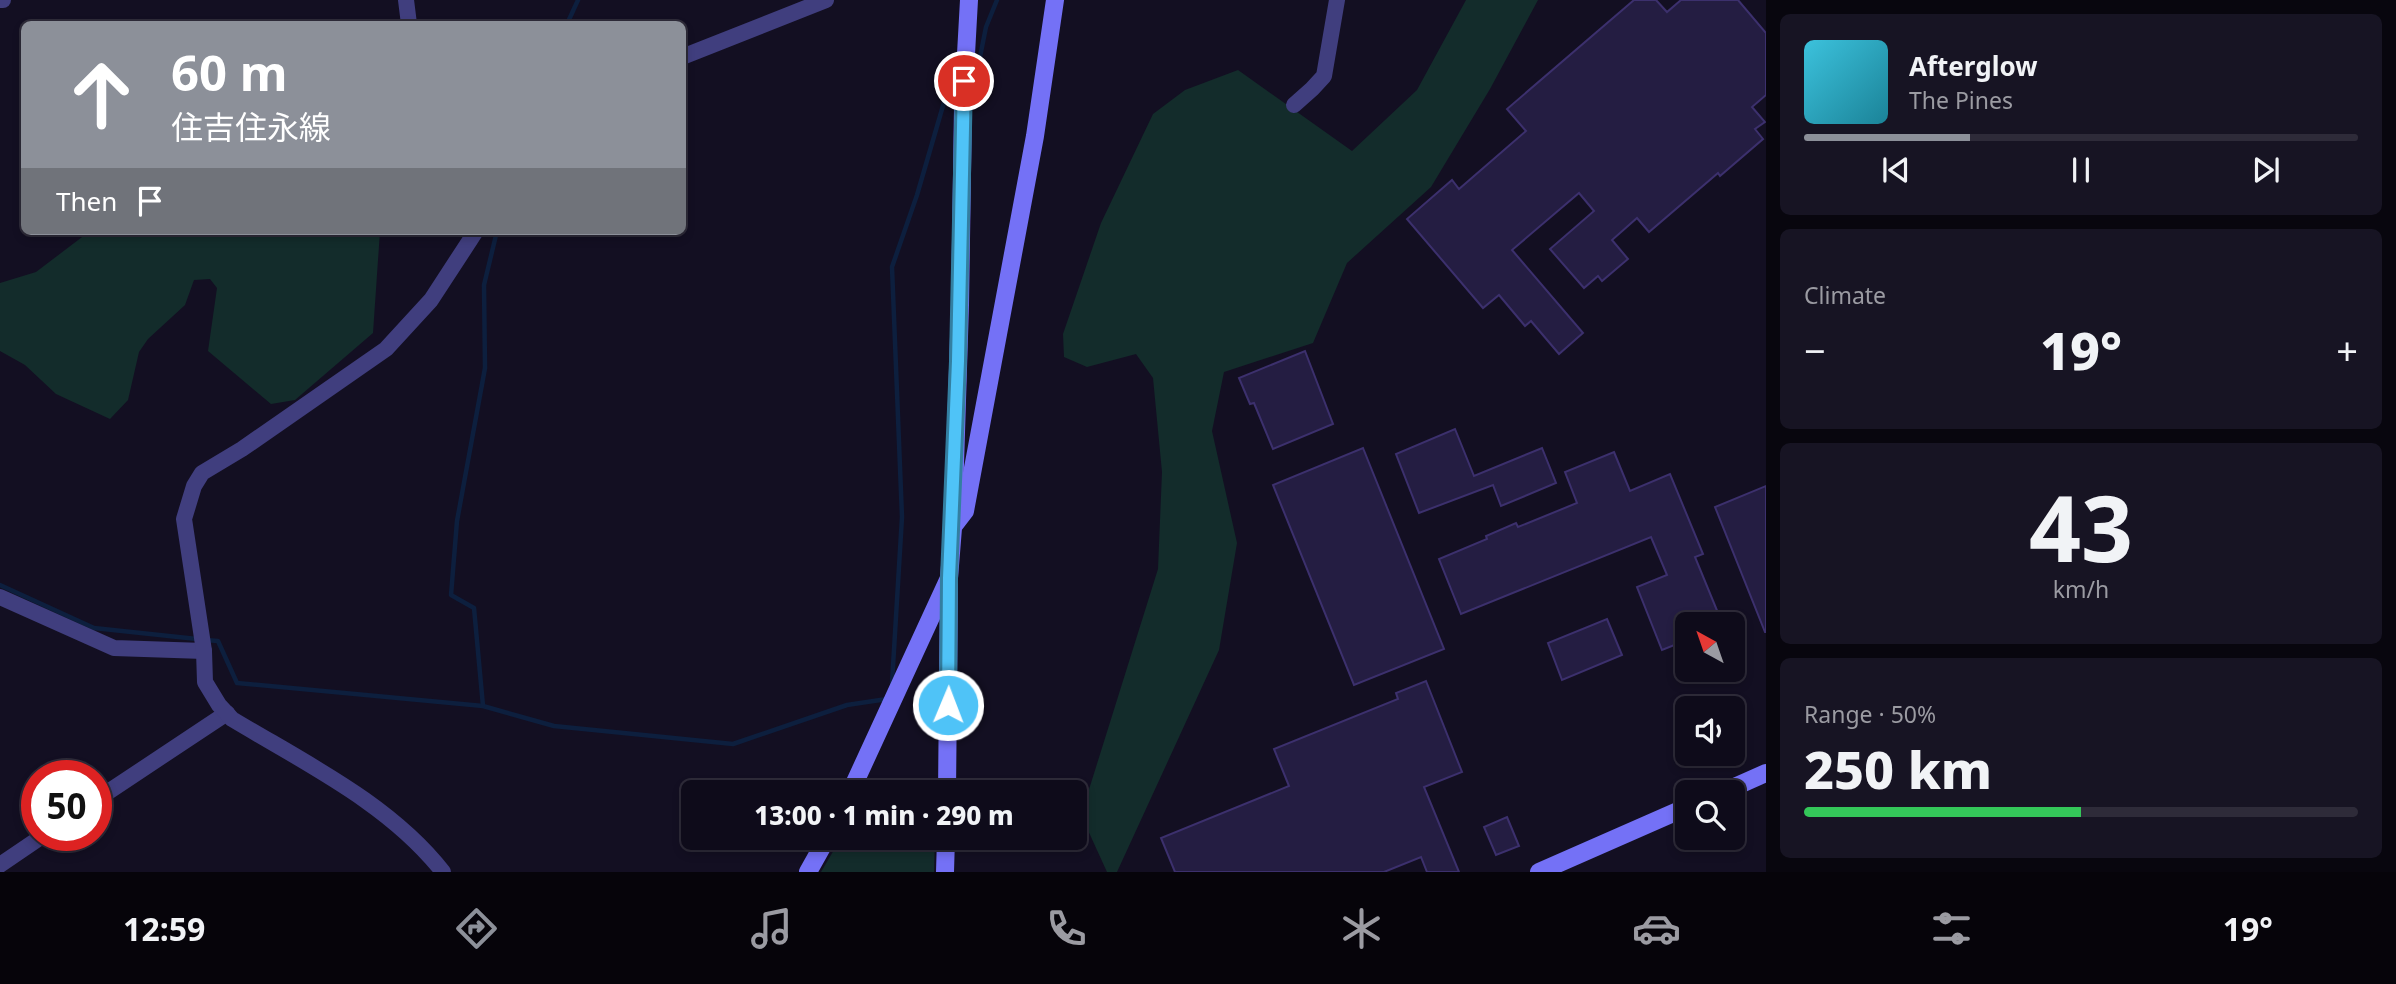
<!DOCTYPE html>
<html lang="en">
<head>
<meta charset="utf-8">
<style>
  body { margin:0; font-family:"Noto Sans","Noto Sans JP",sans-serif; background:#171423; color:#f1f3f6; height:100vh; display:flex; flex-direction:column; font-size:26px; white-space:nowrap }
  * { box-sizing:border-box; margin:0 }
  p { font-size:23px; color:#9b9ba2 }
  .icon { flex:none; width:38px; height:38px; fill:none; stroke:currentColor; stroke-width:2; stroke-linecap:round; stroke-linejoin:round }
  .map { position:relative; flex:1; overflow:hidden }
  .sheet { display:flex; flex-direction:column; gap:14px; padding:14px; background:#08060e; width:630px }
  .sheet>* { flex:none }
  .top-card { position:absolute; left:21px; top:21px; width:665px; height:214px; border-radius:10px; box-shadow:0 4px 10px #0003,0 0 0 2px #2e2b39; background:#8c9099; color:#fff; overflow:hidden }
  .needle { width:46px; rotate:320deg }
  .buttons { position:absolute; left:1675px; top:612px; display:grid; gap:14px }
  .buttons a { display:grid; place-items:center; width:70px; height:70px; border-radius:10px; background:#0e0b1a; box-shadow:0 4px 10px #0003,0 0 0 2px #2e2b39; font-size:35px }
  .speed { position:absolute; left:21px; top:760px; display:flex; gap:14px; font-size:35px; font-weight:700; text-align:center }
  .speed>* { display:grid; place-content:center; width:91px; height:91px; border-radius:50%; background:#0e0b1a; box-shadow:0 4px 10px #0003,0 0 0 2px #2e2b39; line-height:1 }
  .speed .limit { border:10px solid #d22; background:#fff; color:#111 }
  .pin { position:absolute; display:grid; place-items:center; width:60px; height:60px; color:#fff; margin:-30px; border:4px solid #fff; border-radius:50%; box-shadow:0 2px 7px #0007 }
  .me { position:absolute; width:77px; margin:-38px; rotate:1deg; stroke-linejoin:round; filter:drop-shadow(0 0 5px #0008) }
  .turn { display:flex; align-items:center; gap:24px; height:147px; padding:0 35px; font-size:32px }
  .turn .icon { width:91px; height:91px; stroke-width:2.5 }
  .turn b { display:block; font-size:49px; line-height:60px }
  .then { display:flex; align-items:center; height:66px; padding:0 35px; background:#0003; gap:14px; font-size:26px }
  .big { font-size:52px; font-weight:800; line-height:1.1 }
  .sheet .card { flex:1; display:flex; flex-direction:column; justify-content:center; gap:10px; min-width:0; padding:0 24px; border-radius:10px; background:#171423 }
  .sheet .dial { align-items:center; gap:0 }
  .dial b { font-size:91px; line-height:1 }
  .song { display:flex; align-items:center; gap:21px }
  .cover { width:84px; height:84px; border-radius:10px; background:linear-gradient(135deg,hsl(190 70% 55%),hsl(190 70% 35%)) }
  .played { height:7px; border-radius:4px; background:linear-gradient(90deg,#8c9099 30%,#2e2b39 30%) }
  .keys { display:flex; justify-content:space-around; direction:ltr }
  .heat { display:flex; justify-content:space-between; align-items:center; font-size:38px; direction:ltr }
  .charge { height:10px; border-radius:5px; background:linear-gradient(90deg,#34c759 50%,#2e2b39 0) }
  .trip { position:absolute; left:681px; top:780px; width:406px; height:70px; border-radius:10px; background:#0e0b1a; box-shadow:0 4px 10px #0003,0 0 0 2px #2e2b39; font-weight:800; line-height:70px; text-align:center }
  .tabs { display:flex; height:112px; justify-content:space-around; align-items:center; background:#06040a; color:#9b9ba2 }
  .tabs .icon { width:49px; height:49px }
  .tabs .selected { color:#8c9099 }
  .tabs b { font-size:32px; color:#f1f3f6 }
  main { display:flex; flex:1; min-height:0 }
  .map>svg:first-child { display:block }
  .green { fill:#132c2b }
  .lines { fill:none; stroke-linecap:round; stroke-linejoin:round }
  .stream { stroke:#0d1f3e; stroke-width:4.5 }
  .building { fill:#241d42; stroke:#3c306d; stroke-width:2 }
  .street { stroke:#403e7e; stroke-width:16 }
  .secondary { stroke:#7471f6; stroke-width:18 }
  .route-casing { stroke:#337fa1; stroke-width:18 }
  .route { stroke:#4fc3f7; stroke-width:12 }
</style>
</head>
<body>
<main>
<div class="map">
<svg width="1766" height="872" viewBox="0 0 1766 872">
  <rect width="100%" height="100%" fill="#130f22"/>
  <g class="green">
    <polygon points="1466,0 1538,0 1490,89 1431,187 1347,263 1313,343 1224,372 1212,431 1237,543 1219,650 1117,872 1107,872 1081,815 1158,569 1162,472 1153,378 1136,354 1087,367 1064,357 1063,334 1101,223 1153,114 1185,90 1238,70 1352,151 1417,90"/>
    <polygon points="90,231 380,231 373,333 295,400 271,404 208,351 217,288 210,279 194,280 185,305 148,339 139,352 128,400 110,419 56,394 25,365 0,351 0,283 36,272"/>
    <polygon points="841,838 935,838 934,872 821,872"/>
  </g>
  <g class="lines">
    <g class="stream">
      <polyline points="567,24 578,0"/>
      <polyline points="979,62 986,27 997,0"/>
      <polyline points="0,585 94,628 197,639"/>
      <polyline points="206,640 218,641 237,683 483,706 554,726 733,744 847,705 887,699"/>
      <polyline points="892,683 902,517 892,267 917,195 954,68"/>
      <polyline points="483,706 474,608 451,595 457,521 485,368 484,285 497,231"/>
    </g>
  </g>
  <g class="building">
    <polygon points="1634,0 1656,0 1667,12 1681,0 1738,0 1766,33 1766,95 1752,107 1765,122 1755,129 1763,139 1720,176 1718,173 1649,232 1637,218 1612,240 1628,259 1602,281 1598,276 1584,288 1550,249 1594,211 1579,193 1512,250 1583,333 1559,354 1531,321 1525,326 1499,295 1483,308 1407,219 1452,180 1459,189 1526,131 1507,109"/>
    <polygon points="1305,351 1333,424 1273,449 1254,403 1250,404 1239,378"/>
    <polygon points="1455,429 1474,476 1542,448 1556,483 1501,506 1493,485 1419,513 1396,454"/>
    <polygon points="1363,448 1444,649 1354,685 1273,485"/>
    <polygon points="1614,452 1630,491 1670,474 1703,554 1695,557 1723,625 1687,625 1687,640 1662,650 1637,587 1667,575 1651,537 1461,614 1439,559 1487,539 1486,536 1516,523 1518,527 1577,503 1565,472"/>
    <polygon points="1766,486 1766,632 1765,632 1715,507"/>
    <polygon points="1607,619 1622,655 1562,680 1548,643"/>
    <polygon points="1426,681 1462,772 1424,787 1459,872 1427,872 1421,857 1384,872 1175,872 1161,838 1289,786 1274,749 1398,699 1396,693"/>
    <polygon points="1507,817 1519,846 1496,855 1484,827"/>
  </g>
  <g class="lines">
    <g class="street">
      <polyline points="0,0 3,0"/>
      <polyline points="406,0 409,24"/>
      <polyline points="682,57 826,0"/>
      <polyline points="1294,105 1312,89 1324,76 1337,0"/>
      <polyline points="0,597 114,648 204,651"/>
      <polyline points="96,800 227,713"/>
      <polyline points="0,865 44,835"/>
      <path d="M443 872C390 804 305 763 232 719L219 705 205 682 204 651 184 519 194 486 202 473 242 449 386 349 431 300 476 231"/>
    </g>
    <g class="secondary">
      <polyline points="955,524 965,511 1035,136 1055,0"/>
      <polyline points="850,793 949,578 953,528 960,305 963,108 969,0"/>
      <polyline points="947,793 949,585"/>
      <polyline points="1721,793 1766,773"/>
      <polyline points="808,872 827,838"/>
      <polyline points="945,872 946,838"/>
      <polyline points="1539,872 1687,807"/>
    </g>
  </g>
  <g class="lines">
    <g class="route-casing">
      <polyline id="route" points="948,705 949,578 958,361 964,81"/>
    </g>
    <use href="#route" class="route"/>
  </g>
</svg>
<div class="buttons">
<a><svg class="needle" viewBox="-14 -14 28 28"><path d="M0-13l5 13h-10z" fill="#e53935"/><path d="M0 13l5-13h-10z" fill="#9b9ba2"/></svg></a>
<a><svg class="icon" aria-label="sound" viewBox="0 0 24 24"><path d="M4 9h4l5-4v14l-5-4H4zM17 9q2 3 0 6"/></svg></a>
<a><svg class="icon" aria-label="search" viewBox="0 0 24 24"><circle cx="10" cy="10" r="6"/><path d="M15 15l6 6"/></svg></a>
</div>
<div class="speed"><div class="limit">50</div></div>
<div class="pin" style="left:964px;top:81px;background:#d93025"><svg class="icon" aria-label="arrive" viewBox="0 0 24 24"><path d="M6 21V4h12l-3 4 3 4H6"/></svg></div>
<svg class="me" style="left:948px;top:705px" viewBox="-20 -20 40 40"><circle r="17" fill="#4fc3f7" stroke="#fff" stroke-width="3"/><path d="M0-11L8 9 0 5-8 9z" fill="#fff"/></svg>
<div class="trip">13:00 · 1 min · 290 m</div>
<div class="top-card">
<div class="turn"><svg class="icon" aria-label="ahead" viewBox="0 0 24 24"><path d="M12 20V5M6 11l6-6 6 6"/></svg><div><b>60 m</b>住吉住永線</div></div>
<div class="then">Then<svg class="icon" aria-label="arrive" viewBox="0 0 24 24"><path d="M6 21V4h12l-3 4 3 4H6"/></svg></div>
</div>
</div>
<section class="sheet">
<div class="card">
<div class="song"><i class="cover"></i><div><b>Afterglow</b><p>The Pines</p></div></div>
<div class="played"></div>
<div class="keys"><svg class="icon" aria-label="previous" viewBox="0 0 24 24"><path d="M18 5L8 12l10 7zM5 5v14"/></svg><svg class="icon" aria-label="pause" viewBox="0 0 24 24"><path d="M8 5v14M16 5v14"/></svg><svg class="icon" aria-label="next" viewBox="0 0 24 24"><path d="M6 5l10 7-10 7zM19 5v14"/></svg></div>
</div>
<div class="card"><p>Climate</p>
<div class="heat"><a>−</a><b class="big">19°</b><a>+</a></div>
</div>
<div class="card dial"><b>43</b><p>km/h</p></div>
<div class="card"><p>Range · 50%</p><b class="big">250 km</b><div class="charge"></div></div>
</section>
</main>
<nav class="tabs">
<b>12:59</b>
<svg class="icon selected" aria-label="directions" viewBox="0 0 24 24"><path d="M12 3l9 9-9 9-9-9zM9 14v-3h6M13 9l2 2-2 2"/></svg>
<svg class="icon" aria-label="music" viewBox="0 0 24 24"><path d="M9 18V5l10-2v13"/><circle cx="6" cy="18" r="3"/><circle cx="16" cy="16" r="3"/></svg>
<svg class="icon" aria-label="phone" viewBox="0 0 24 24"><path d="M5 4h4l2 5-3 2q2 4 5 5l2-3 5 2v4C11 20 4 13 5 4z"/></svg>
<svg class="icon" aria-label="climate" viewBox="0 0 24 24"><path d="M12 3v18M4 7l16 10M4 17L20 7"/></svg>
<svg class="icon" aria-label="car" viewBox="0 0 24 24"><path d="M5 17H2v-5l4-1 3-4h7l3 4 3 1v5h-3M9 17h6M6 11h13"/><circle cx="7" cy="17" r="2"/><circle cx="17" cy="17" r="2"/></svg>
<svg class="icon" aria-label="filters" viewBox="0 0 24 24"><path d="M4 7h16M4 17h16"/><circle cx="9" cy="7" r="2"/><circle cx="15" cy="17" r="2"/></svg>
<b>19°</b>
</nav>
</body>
</html>
